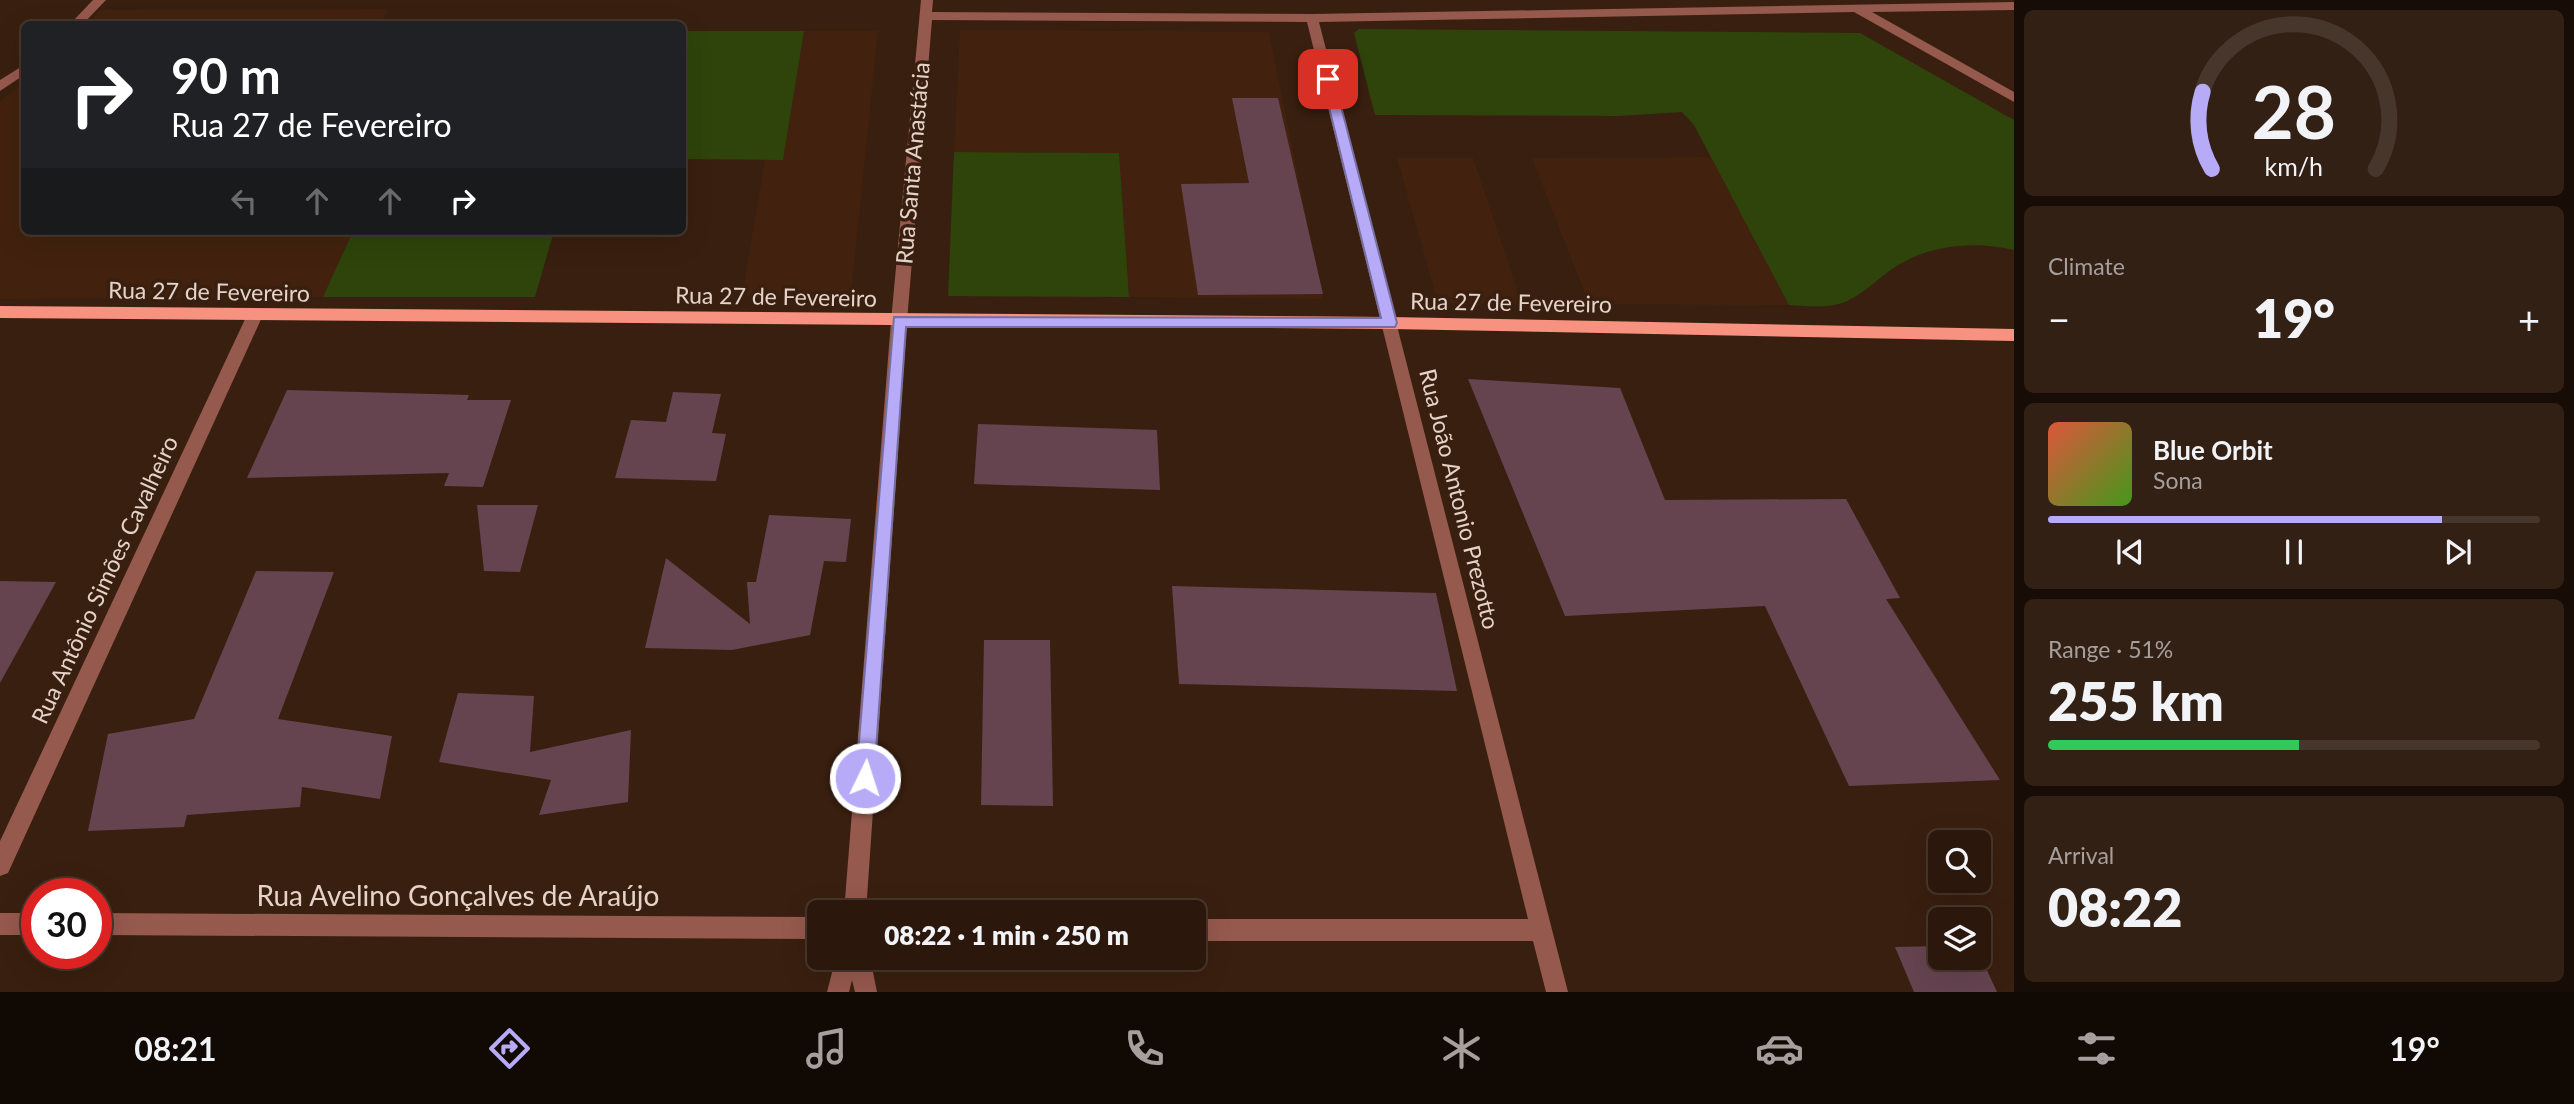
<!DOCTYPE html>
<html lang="en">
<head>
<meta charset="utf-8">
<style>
  body { margin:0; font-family:Lato,sans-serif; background:#332014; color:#f1f3f6; height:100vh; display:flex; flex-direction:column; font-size:26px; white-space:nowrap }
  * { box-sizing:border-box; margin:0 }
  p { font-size:23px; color:#a69f9d }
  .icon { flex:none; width:38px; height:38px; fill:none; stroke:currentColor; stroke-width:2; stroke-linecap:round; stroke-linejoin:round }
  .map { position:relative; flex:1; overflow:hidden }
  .details { display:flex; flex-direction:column; gap:10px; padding:10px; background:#180d06; width:560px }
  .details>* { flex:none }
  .hud { position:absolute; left:21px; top:21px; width:665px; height:214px; border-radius:10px; box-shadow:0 7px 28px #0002,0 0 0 2px #47362c; background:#202124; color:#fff; overflow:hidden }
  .controls { position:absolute; left:1928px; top:830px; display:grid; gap:14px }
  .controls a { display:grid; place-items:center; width:63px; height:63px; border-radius:10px; background:#2b170b; box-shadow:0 7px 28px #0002,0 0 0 2px #47362c; font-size:35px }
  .speed { position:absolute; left:21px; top:878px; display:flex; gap:14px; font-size:35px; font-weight:700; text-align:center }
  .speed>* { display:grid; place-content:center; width:91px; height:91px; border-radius:50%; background:#2b170b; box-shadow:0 7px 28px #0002,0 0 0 2px #47362c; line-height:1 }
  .speed .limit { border:10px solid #d22; background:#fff; color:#111 }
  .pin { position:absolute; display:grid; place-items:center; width:60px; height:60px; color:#fff; margin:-30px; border-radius:14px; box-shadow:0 4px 10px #0006 }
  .me { position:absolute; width:77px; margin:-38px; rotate:4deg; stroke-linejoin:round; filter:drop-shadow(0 0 5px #0008) }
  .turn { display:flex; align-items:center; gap:24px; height:147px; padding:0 35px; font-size:32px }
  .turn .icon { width:91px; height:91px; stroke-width:2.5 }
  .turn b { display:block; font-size:49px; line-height:60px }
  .lanes { display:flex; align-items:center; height:66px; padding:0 35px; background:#0003; justify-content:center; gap:35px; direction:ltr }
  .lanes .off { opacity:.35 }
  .big { font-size:52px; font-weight:800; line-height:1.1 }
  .details .tile { flex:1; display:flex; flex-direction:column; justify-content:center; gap:10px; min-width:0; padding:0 24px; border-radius:10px; background:#332014 }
  .details .dial { align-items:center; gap:0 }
  .dial svg { height:182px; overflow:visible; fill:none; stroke:#47362c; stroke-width:7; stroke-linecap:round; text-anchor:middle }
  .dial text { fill:#f1f3f6; stroke:none }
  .song { display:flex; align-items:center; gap:21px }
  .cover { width:84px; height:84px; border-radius:10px; background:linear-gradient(135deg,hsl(10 70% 55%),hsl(100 70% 35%)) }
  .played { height:7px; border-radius:4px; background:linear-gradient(90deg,#b7abf8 80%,#47362c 80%) }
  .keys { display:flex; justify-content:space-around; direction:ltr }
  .heat { display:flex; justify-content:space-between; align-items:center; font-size:38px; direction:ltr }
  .charge { height:10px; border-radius:5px; background:linear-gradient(90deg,#34c759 51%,#47362c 0) }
  .trip { position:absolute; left:807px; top:900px; width:399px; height:70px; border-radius:10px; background:#2b170b; box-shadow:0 7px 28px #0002,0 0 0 2px #47362c; font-weight:800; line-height:70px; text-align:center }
  .tabs { display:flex; height:112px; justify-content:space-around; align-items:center; background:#110904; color:#a69f9d }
  .tabs .icon { width:49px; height:49px }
  .tabs .on { color:#b7abf8 }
  .tabs b { font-size:32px; color:#f1f3f6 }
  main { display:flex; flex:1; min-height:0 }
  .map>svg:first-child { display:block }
  .built { fill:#42220e }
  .green { fill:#2e440b }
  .building { fill:#654450 }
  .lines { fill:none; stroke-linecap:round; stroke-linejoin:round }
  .minor { fill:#96594e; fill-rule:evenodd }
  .major { fill:#f79180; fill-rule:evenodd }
  .route { fill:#b7abf8; stroke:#776fa1; stroke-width:2 }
  .labels { text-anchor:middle; stroke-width:7; stroke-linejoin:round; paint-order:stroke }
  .street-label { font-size:23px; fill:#e5d3c9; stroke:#391f0f }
  .near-street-label { font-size:28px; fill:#e5d3c9; stroke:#391f0f }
</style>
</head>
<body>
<main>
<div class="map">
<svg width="2014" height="992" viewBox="0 0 2014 992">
  <rect width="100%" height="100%" fill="#391f0f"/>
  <g class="built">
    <polygon points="388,9 381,24 88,24 100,10"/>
    <polygon points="960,30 1269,32 1323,299 1129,297 1119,153 954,152"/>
    <polygon points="804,31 878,31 851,296 742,296 765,159 783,159"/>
    <polygon points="24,82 24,231 353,231 323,297 0,299 0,101"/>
    <polygon points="1711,157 1789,305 1589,304 1532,158"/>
    <polygon points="1397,158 1473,158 1522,304 1438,303"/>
  </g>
  <g class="green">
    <path d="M1359 29 1860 33 2014 120V250C1976 241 1934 244 1900 264 1882 274 1867 292 1847 301 1830 309 1808 306 1789 305L1694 125 1682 112 1619 116 1375 115 1354 33Z"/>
    <polygon points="683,31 804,31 783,160 683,159"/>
    <polygon points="954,152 1119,153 1129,297 948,296"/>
    <polygon points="353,231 554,231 535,297 323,297"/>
  </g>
  <g class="building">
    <polygon points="1232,98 1278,98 1323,294 1198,295 1181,184 1249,183"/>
    <polygon points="1468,379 1620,388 1665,500 1846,499 1900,598 1886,599 2000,780 1849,786 1765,606 1565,616"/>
    <polygon points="287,390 469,395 467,400 511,400 483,487 444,486 449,473 247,478"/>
    <polygon points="673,392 721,394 712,433 726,434 716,481 615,478 631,420 666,422"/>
    <polygon points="978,424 1157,430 1160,490 974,484"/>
    <polygon points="477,505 538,505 520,572 484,571"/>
    <polygon points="769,515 851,519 846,562 824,561 810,635 732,650 645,648 666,558 750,624 747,582 756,582"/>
    <polygon points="256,571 334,572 278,719 392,736 380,799 302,787 300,807 187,815 184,827 88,831 108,734 194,719"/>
    <polygon points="0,581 56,582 0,683"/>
    <polygon points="1172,586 1436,593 1457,691 1179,684"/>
    <polygon points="984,640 1050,640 1053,806 981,805"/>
    <polygon points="458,693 534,696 530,752 631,730 628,802 539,815 551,780 439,762"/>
    <polygon points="1941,946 1941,957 1979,957 1979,953 1997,992 1914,992 1895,947"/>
  </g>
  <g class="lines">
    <g class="minor">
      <polygon points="93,0 106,0 83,24 70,24"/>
      <polygon points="921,0 933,0 932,12 1312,14 2014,2 2014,10 1872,12 2014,92 2014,102 1854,12 1319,22 1568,992 1546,992 1533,941 1194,941 1194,919 1528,919 1307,22 932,20 907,321 866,912 844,912 891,321"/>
      <polygon points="24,65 24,75 0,91 0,80"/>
      <polygon points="255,309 263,315 8,873 0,876 0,841 247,315"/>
      <rect x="0" y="913" width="37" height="22"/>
      <polygon points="96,913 819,917 819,939 96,935"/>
      <polygon points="836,957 870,957 877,992 855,992 852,980 849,992 827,992"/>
    </g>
    <polygon class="major" points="0,306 1390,317 2014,329 2014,341 1390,329 0,318"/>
  </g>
  <polygon class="route" points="1328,75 1334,79 1397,323 1395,327 906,327 874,778 871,784 865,787 858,784 856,778 894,317 1381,318 1322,79"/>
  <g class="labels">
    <g class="street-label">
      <text transform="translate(913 163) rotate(-85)" y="8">Rua Santa Anastácia</text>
      <text transform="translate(209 292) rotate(1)" y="8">Rua 27 de Fevereiro</text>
      <text transform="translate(776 297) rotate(1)" y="8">Rua 27 de Fevereiro</text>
      <text transform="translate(1511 303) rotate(1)" y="8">Rua 27 de Fevereiro</text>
      <text transform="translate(1459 499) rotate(76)" y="8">Rua João Antonio Prezotto</text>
      <text transform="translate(105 580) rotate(-65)" y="8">Rua Antônio Simões Cavalheiro</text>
    </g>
    <g class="near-street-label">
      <text x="458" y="906">Rua Avelino Gonçalves de Araújo</text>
    </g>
  </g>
</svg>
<div class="controls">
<a><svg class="icon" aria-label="search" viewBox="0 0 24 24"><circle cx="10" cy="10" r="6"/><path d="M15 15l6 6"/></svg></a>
<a><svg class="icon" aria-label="layers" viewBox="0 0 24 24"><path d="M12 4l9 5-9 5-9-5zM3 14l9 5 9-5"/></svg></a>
</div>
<div class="speed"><div class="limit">30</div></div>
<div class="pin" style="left:1328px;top:79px;background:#d93025"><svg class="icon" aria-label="arrive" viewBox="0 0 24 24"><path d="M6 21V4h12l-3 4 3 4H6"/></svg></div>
<svg class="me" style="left:865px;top:778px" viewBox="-20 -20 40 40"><circle r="17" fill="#b7abf8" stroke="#fff" stroke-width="3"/><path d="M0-11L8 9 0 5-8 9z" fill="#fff"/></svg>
<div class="trip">08:22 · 1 min · 250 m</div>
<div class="hud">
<div class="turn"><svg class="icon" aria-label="right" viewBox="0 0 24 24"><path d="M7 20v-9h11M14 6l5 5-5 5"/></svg><div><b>90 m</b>Rua 27 de Fevereiro</div></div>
<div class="lanes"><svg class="icon off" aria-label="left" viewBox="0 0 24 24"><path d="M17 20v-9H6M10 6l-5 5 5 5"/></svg><svg class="icon off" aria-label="ahead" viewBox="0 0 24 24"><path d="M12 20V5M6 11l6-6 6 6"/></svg><svg class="icon off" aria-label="ahead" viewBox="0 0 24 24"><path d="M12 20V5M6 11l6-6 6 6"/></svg><svg class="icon" aria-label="right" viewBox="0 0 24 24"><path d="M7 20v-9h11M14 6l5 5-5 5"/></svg></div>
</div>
</div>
<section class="details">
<div class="tile dial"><svg viewBox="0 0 100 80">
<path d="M14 69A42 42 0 1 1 86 69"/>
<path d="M14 69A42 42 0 0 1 10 35" stroke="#b7abf8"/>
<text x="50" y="56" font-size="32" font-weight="700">28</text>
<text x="50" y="72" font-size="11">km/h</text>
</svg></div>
<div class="tile"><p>Climate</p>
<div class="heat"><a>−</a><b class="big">19°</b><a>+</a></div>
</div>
<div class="tile">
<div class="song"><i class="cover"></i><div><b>Blue Orbit</b><p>Sona</p></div></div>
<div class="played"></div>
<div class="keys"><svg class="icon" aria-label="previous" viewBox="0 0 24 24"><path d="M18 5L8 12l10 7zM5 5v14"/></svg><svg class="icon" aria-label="pause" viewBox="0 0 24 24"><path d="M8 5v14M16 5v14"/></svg><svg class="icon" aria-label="next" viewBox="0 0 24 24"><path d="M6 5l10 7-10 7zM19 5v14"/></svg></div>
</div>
<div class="tile"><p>Range · 51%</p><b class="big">255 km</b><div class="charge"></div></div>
<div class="tile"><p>Arrival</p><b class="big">08:22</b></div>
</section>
</main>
<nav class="tabs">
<b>08:21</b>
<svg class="icon on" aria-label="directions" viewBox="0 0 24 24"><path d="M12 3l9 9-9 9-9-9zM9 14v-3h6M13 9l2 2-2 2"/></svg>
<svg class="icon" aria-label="music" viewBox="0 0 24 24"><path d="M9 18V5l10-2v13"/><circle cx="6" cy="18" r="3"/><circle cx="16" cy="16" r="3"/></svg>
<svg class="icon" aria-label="phone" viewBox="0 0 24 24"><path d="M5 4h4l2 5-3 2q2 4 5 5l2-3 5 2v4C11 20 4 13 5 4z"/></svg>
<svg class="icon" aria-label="climate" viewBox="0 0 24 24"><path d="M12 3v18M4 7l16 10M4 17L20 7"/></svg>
<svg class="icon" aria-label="car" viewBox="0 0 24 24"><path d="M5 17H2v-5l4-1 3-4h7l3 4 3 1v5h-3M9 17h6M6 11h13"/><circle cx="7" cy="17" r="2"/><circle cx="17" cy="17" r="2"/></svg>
<svg class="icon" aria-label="filters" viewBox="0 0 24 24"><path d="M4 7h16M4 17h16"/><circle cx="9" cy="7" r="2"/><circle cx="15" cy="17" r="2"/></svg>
<b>19°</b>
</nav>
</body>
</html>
